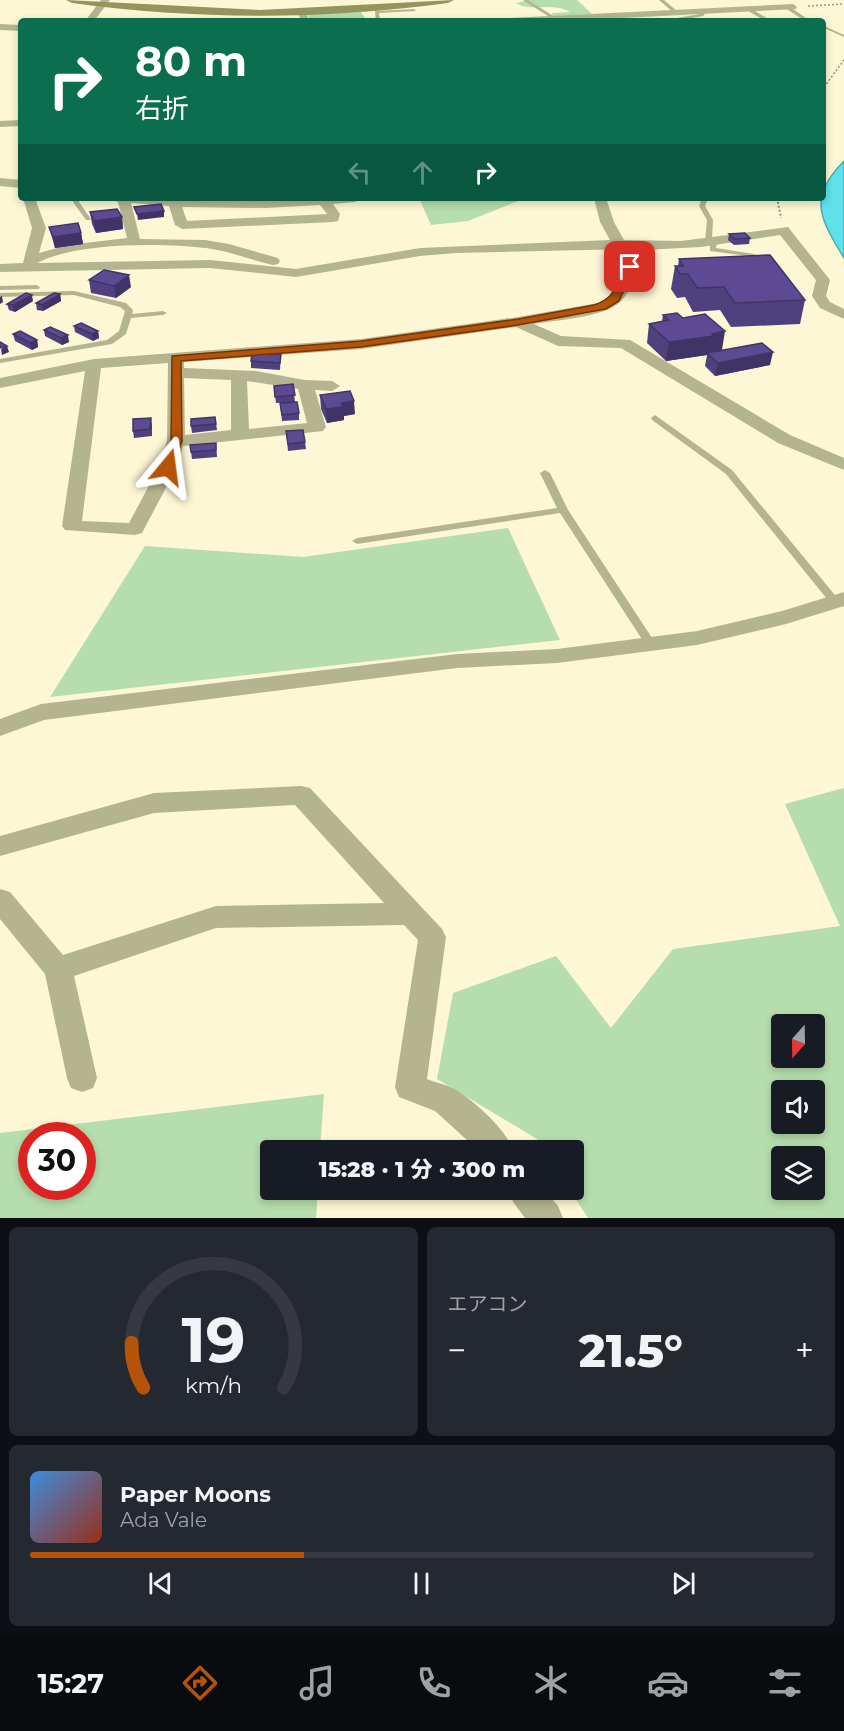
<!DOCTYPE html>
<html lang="ja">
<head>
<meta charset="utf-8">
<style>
  body { margin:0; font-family:Montserrat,"Noto Sans JP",sans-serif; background:#242831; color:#f1f3f6; height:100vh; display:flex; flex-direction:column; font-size:22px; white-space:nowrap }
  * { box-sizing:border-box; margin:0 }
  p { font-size:20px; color:#9ea1a6 }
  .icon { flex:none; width:33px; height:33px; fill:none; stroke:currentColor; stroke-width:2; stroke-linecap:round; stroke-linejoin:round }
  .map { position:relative; height:1218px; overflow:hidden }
  .drawer { display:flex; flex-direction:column; gap:9px; padding:9px; background:#0d0f14; flex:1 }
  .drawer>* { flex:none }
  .guide { position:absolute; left:18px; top:18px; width:808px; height:183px; border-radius:6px; box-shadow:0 3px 9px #0003; background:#0b6e4f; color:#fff; overflow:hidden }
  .needle { width:39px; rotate:200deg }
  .fabs { position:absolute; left:771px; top:1014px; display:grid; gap:12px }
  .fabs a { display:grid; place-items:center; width:54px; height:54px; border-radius:6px; background:#171b24; box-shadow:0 3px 9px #0003; font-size:30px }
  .speed { position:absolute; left:18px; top:1122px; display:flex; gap:12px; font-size:30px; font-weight:700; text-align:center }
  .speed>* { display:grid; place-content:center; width:78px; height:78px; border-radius:50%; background:#171b24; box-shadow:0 3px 9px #0003; line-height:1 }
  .speed .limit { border:9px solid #d22; background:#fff; color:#111 }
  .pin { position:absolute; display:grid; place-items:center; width:51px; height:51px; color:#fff; margin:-26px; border-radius:12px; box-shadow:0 3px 9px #0006 }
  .me { position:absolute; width:66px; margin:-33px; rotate:16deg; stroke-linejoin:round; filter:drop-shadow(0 0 4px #0008) }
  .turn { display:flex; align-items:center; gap:21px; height:126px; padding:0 18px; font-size:27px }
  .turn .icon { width:78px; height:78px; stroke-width:2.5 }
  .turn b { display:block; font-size:42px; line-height:51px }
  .lanes { display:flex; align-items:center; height:57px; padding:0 18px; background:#0003; justify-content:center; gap:30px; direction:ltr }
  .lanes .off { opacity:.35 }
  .big { font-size:45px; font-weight:800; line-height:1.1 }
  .drawer .widget { flex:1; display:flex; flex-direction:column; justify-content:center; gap:9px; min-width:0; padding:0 21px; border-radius:9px; background:#242831 }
  .drawer .dial { align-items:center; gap:0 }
  .dial svg { height:156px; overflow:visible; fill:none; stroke:#363941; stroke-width:7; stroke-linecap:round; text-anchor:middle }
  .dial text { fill:#f1f3f6; stroke:none }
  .song { display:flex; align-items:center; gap:18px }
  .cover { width:72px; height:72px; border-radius:9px; background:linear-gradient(135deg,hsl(210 70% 55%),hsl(10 70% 35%)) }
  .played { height:6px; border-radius:3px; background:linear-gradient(90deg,#b45309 35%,#363941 35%) }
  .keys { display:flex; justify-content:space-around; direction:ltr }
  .heat { display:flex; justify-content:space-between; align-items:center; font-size:33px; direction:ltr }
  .drawer .tiles { flex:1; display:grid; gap:9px; grid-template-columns:1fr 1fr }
  .widget:last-child { grid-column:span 2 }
  .trip { position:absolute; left:260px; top:1140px; width:324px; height:60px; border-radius:6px; background:#171b24; box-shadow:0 3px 9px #0003; font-weight:800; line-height:60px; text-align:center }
  .menu { display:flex; height:96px; justify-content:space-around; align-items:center; background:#090b0e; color:#9ea1a6 }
  .menu .icon { width:42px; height:42px }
  .menu .selected { color:#b45309 }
  .menu b { font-size:27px; color:#f1f3f6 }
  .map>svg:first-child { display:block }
  .green { fill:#b6ddad; fill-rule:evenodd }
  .water { fill:#5fe1ec; stroke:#50aaae; stroke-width:1.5 }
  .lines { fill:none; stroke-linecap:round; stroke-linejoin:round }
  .path-far1 { stroke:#98947c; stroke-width:1.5; stroke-dasharray:2 2; stroke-linecap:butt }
  .path { stroke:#98947c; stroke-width:2; stroke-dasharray:2 2; stroke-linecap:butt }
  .lane { fill:#b4b590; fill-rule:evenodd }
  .street { fill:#b4b590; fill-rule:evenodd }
  .secondary { fill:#94955d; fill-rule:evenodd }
  .wall { fill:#4f407e }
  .shaded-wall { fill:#403467 }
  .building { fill:#5c4b93; stroke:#403467; stroke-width:1.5 }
  .route { fill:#b45309; stroke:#753606; stroke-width:1.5 }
</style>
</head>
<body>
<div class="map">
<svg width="844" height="1218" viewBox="0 0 844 1218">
  <rect width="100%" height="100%" fill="#fdf7d6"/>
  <g class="green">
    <path d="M529 0H577L592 14 553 16 552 13 570 12C551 1 532 13 516 3Z"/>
    <polygon points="361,12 367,21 311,21 307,14"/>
    <polygon points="419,198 523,198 523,199 468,221 431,225"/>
    <polygon points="508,528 560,640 50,697 145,546 303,557"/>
    <path d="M844 788V1218H588L570 1190H573V1150H544L537 1139 437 1079 453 993 556 956 611 1028 673 949 840 926 785 804ZM782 1024H814V1058H782ZM782 1090H814V1124H782ZM782 1156H814V1190H782Z"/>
    <path d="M324 1094 320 1150H270V1190H318L316 1218H0V1133ZM32 1136H82V1186H32Z"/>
  </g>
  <path class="water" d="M844 161V258C819 217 808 198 844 161Z"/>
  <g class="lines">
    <g class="path-far1">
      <polyline points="808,6 844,4"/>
      <polyline points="824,87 844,60"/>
    </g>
    <polyline class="path" points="777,198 781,218"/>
    <g class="lane">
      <polygon points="523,0 528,0 555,17 551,18"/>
      <polygon points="659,0 664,0 678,12 674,13"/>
      <polygon points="785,6 789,6 810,21 805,21 785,8"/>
      <polygon points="746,8 750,8 770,20 766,21 746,10"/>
      <polygon points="414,9 416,11 379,13 380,21 376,21 375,11"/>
      <polygon points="705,10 707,11 703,16 676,21 677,18 700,14"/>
      <polygon points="824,26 844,35 844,37 824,28"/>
      <polygon points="75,198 81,198 79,202 91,219 90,220 86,220 73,202"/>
      <polygon points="702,198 708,198 705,206 713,220 712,239 717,240 716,248 754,254 757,256 756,257 710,251 710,242 705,241 707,220 699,206"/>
      <polygon points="36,285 40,287 39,289 0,290 0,286"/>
      <polygon points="74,291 126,303 133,310 132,314 163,311 167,313 163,315 131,318 126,334 112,344 0,363 0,359 107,340 119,331 125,311 120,307 74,295 0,297 0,293"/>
      <polygon points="655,415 732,470 839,600 840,602 839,604 831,604 726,474 652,420 651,418"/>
      <polygon points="545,470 550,473 568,510 656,644 655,647 647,647 560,513 357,544 352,541 357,538 557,508 540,473"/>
    </g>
    <g class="street">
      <polygon points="101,0 110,0 94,21 85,21"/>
      <polygon points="793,4 797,7 796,9 563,21 505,21 509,18"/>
      <polygon points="302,9 306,12 309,21 301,21 298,12"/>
      <polygon points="0,24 21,25 21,31 0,30"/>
      <polygon points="21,120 21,126 0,127 0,121"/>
      <polygon points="0,178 21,180 21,188 0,186"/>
      <path d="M23 198H35L46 228 39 253 68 245 127 238 118 202 108 198 234 201 361 198 355 202 333 204 340 214 338 221 333 222 182 229 175 225 169 206 131 203 140 239 205 240 229 244 278 258 280 261 278 264 273 265C251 260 229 251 206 248 161 243 77 242 37 263L210 260 296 269 420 248 610 240 600 222 594 198H606L614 222 624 240 681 241 788 227 830 280 826 296 830 302 844 309V319L820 308 812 296 816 280 780 235 701 247 644 250C638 266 633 290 620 302 605 317 556 320 534 324L561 336 630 340 790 435 844 458V470L778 443 621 348 558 346 516 327 361 349 184 362V368L256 371 305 380 332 381 340 386 332 391 315 390 326 427 323 431 183 446 177 467 142 533 135 535 65 530 62 526 85 371 0 388V378L94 359 361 339 518 317 598 303 610 296 615 288 630 249 456 253 420 256 296 277 210 268 0 272V264L23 263 32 228ZM320 205 327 214 187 221 182 207 265 208ZM168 363 167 441 159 467 129 523 82 521 101 368ZM184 378 231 380V430L185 435ZM247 381 298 389 307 423 249 429Z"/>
      <polygon points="844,592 844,606 786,624 697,645 557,663 457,668 44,720 0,736 0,719 41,704 457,654 557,649 697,631 782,611"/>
      <path d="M301 786 310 788 442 929 446 937 427 1079C436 1083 449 1085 458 1091 477 1104 506 1129 513 1150H478L435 1111 399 1097 395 1087 418 940 404 925 216 928 74 976 97 1078 93 1088 82 1092 71 1088 67 1078 45 974 0 919V889L10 892 63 955 216 906 384 903 295 805 154 813 0 856V836L154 793Z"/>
      <polygon points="509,1190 545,1190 558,1206 563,1218 525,1218 513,1202"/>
    </g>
    <path class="secondary" d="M66 0 260 10 454 0 448 3C322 20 198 20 72 3Z"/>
  </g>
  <g class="wall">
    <polygon points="90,212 122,217 123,229 96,233 92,224"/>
    <polygon points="49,227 81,233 83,244 55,248"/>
    <polygon points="729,234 750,238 749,244 734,245 728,240"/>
    <polygon points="679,259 805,300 800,324 731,327 720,310 693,312 685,297 677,298 671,289 675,266 678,266"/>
    <polygon points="89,280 131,287 116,298 91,293"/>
    <polygon points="60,294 61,301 43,311 37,310 36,303"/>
    <polygon points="33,301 15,312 9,310 7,304"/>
    <polygon points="663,315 722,350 770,365 715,376 705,366 707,355 666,361 647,343 649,324 662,321"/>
    <polygon points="74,326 98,331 99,338 93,341 75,332"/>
    <polygon points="44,330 69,342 62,345 45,336"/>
    <polygon points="13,334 37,340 38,347 32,350 15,341"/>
    <polygon points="281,354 280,370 251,368 251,361"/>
    <polygon points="293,384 295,402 276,403 274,386"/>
    <polygon points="320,395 355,414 344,416 344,420 327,423 321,409"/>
    <polygon points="280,403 299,413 299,420 282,421"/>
    <polygon points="215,417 217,430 192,433 191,426"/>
    <polygon points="151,418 152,425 152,436 134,438 133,431"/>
    <polygon points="286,431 305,442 306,449 288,451"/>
    <polygon points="216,443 217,457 192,459 191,452"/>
  </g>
  <g class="shaded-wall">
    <polygon points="164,211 164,217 138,220 137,214"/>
    <polygon points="122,217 123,229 96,233 94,221"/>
    <polygon points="81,233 83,244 55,248 53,237"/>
    <polygon points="129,275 131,287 116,298 114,286"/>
    <polygon points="60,294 61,301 43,311 42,305"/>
    <polygon points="32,295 33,301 15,312 13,305"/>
    <polygon points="2,296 3,302 0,304 0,297"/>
    <polygon points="98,331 99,338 93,341 92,334"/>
    <polygon points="725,331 722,350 707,353 707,355 666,361 669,342"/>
    <polygon points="68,335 69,342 62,345 61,338"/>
    <polygon points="37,340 38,347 32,350 30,343"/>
    <polygon points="7,346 9,352 2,355 1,349"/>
    <polygon points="773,352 770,365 715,376 718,363"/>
    <polygon points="354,401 355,414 344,416 344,420 327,423 326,409 341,403"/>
  </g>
  <g class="building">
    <polygon points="161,204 164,211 137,214 134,207"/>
    <polygon points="117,209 122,217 94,221 90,212"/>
    <polygon points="78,223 81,233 53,237 49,227"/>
    <polygon points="745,233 750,238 735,239 729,234"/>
    <polygon points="770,255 805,300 735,303 724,287 697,288 688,274 680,274 675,266 683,266 679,259"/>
    <polygon points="104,270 129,275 114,286 89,280"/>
    <polygon points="26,293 32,295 13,305 7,304"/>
    <polygon points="54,293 60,294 42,305 36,303"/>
    <polygon points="677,313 683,318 705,314 725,331 712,334 714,336 669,342 649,324 669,320 663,315"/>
    <polygon points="81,323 98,331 92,334 74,326"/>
    <polygon points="50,327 68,335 61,338 44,330"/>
    <polygon points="20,331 37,340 30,343 13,334"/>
    <polygon points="0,342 7,346 0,348"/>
    <polygon points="762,343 773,352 718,363 707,353"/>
    <polygon points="252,354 281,354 280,363 251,361"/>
    <polygon points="293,384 295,395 275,397 274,386"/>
    <polygon points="350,391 354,401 341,403 343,407 326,409 320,395"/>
    <polygon points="297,402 299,413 282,415 280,403"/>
    <polygon points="215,417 216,424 191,426 191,419"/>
    <polygon points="151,418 150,429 133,431 133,419"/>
    <polygon points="303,430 305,442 288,444 286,431"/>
    <polygon points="216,443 216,450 191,452 190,445"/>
  </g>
  <path class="route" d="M627 266 635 267 619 301 606 309 589 312 518 325 361 347 181 361 182 441 172 469H164L162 467 171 441 172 356 361 341 518 319 589 306C615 301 615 286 627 266Z"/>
</svg>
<div class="fabs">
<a><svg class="needle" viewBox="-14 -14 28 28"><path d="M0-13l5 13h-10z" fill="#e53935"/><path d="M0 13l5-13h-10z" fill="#9ea1a6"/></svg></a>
<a><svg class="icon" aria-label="sound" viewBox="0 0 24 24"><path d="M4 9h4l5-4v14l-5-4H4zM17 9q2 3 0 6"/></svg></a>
<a><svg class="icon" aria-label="layers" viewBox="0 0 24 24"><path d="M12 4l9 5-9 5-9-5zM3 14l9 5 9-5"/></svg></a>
</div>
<div class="speed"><div class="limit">30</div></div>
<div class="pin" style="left:630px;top:267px;background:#d93025"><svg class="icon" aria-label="arrive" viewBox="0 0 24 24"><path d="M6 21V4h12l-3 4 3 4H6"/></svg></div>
<svg class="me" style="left:168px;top:467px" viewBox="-20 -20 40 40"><path d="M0-17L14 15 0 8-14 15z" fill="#b45309" stroke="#fff" stroke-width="4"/></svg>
<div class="trip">15:28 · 1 分 · 300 m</div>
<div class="guide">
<div class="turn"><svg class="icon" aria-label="right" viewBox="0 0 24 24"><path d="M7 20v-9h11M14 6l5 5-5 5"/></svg><div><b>80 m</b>右折</div></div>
<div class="lanes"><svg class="icon off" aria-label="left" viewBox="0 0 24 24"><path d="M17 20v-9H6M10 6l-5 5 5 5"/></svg><svg class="icon off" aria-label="ahead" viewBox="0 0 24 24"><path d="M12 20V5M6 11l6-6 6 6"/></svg><svg class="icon" aria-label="right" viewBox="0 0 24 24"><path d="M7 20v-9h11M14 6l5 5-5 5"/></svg></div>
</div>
</div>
<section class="drawer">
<div class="tiles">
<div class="widget dial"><svg viewBox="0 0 100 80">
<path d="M14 69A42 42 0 1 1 86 69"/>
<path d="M14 69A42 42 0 0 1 8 46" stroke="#b45309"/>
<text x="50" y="56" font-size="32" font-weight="700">19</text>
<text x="50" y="72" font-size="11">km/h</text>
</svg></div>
<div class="widget"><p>エアコン</p>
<div class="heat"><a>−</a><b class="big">21.5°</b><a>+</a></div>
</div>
<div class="widget">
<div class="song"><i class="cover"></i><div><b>Paper Moons</b><p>Ada Vale</p></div></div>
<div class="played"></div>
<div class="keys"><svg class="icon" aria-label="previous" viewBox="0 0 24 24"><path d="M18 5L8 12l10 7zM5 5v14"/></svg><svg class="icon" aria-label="pause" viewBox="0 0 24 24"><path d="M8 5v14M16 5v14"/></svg><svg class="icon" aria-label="next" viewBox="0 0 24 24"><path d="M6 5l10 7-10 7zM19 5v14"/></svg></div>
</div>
</div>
</section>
<nav class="menu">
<b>15:27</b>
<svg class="icon selected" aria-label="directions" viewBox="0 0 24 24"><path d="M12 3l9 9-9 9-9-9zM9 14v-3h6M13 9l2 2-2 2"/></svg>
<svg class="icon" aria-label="music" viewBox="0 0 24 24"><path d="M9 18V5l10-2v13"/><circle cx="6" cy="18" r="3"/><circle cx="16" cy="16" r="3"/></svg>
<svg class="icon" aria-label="phone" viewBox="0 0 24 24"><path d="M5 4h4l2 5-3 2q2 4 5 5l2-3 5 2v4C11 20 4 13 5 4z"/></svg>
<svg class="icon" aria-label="climate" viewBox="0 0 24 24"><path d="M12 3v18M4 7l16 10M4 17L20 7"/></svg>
<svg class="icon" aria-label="car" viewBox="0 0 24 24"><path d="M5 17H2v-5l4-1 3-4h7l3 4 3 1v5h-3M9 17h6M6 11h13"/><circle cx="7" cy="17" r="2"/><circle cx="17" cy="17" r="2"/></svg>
<svg class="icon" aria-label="filters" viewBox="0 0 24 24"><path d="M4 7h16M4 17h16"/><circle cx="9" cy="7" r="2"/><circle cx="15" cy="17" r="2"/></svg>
</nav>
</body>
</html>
